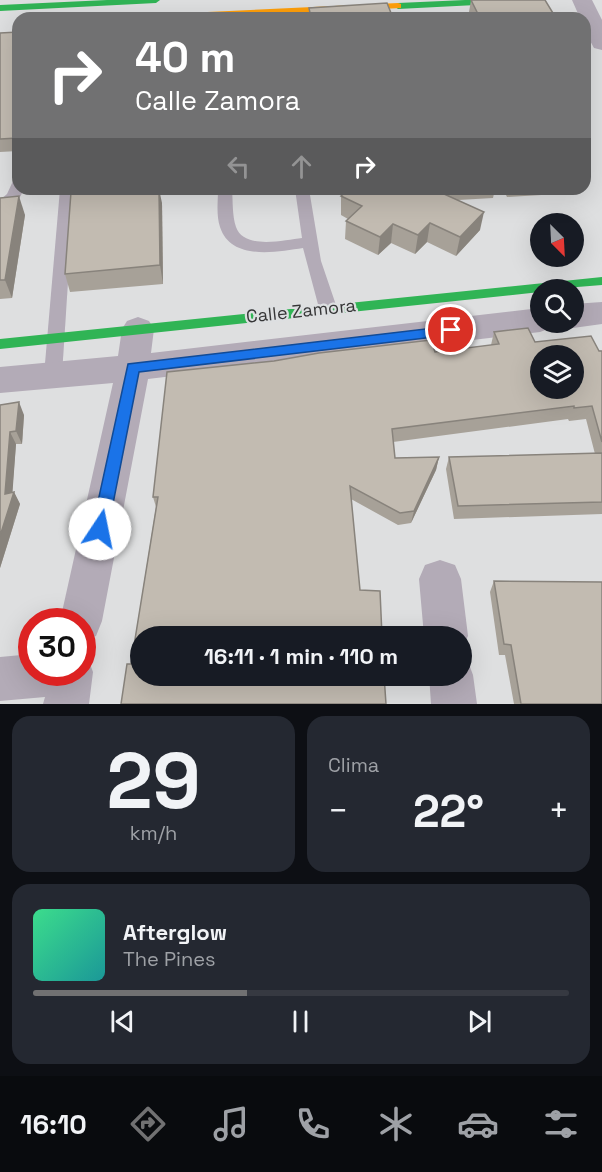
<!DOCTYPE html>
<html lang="es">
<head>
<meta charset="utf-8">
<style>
  body { margin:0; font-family:"Space Grotesk",sans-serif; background:#242831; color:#f1f3f6; height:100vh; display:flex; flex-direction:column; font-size:22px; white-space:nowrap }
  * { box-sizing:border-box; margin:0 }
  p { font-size:20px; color:#9ea1a6 }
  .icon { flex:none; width:33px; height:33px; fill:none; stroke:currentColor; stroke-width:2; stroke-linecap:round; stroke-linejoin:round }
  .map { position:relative; height:704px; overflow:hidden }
  .details { display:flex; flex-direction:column; gap:12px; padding:12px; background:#0d0f14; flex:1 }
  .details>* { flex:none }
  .hud { position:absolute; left:12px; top:12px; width:579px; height:183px; border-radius:18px; box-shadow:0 6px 24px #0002; background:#717172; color:#fff; overflow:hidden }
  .needle { width:39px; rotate:156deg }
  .tools { position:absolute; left:530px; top:213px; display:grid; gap:12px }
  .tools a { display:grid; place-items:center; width:54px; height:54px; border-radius:50%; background:#171b24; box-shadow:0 6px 24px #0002; font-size:30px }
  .speed { position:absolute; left:18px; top:608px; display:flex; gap:12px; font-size:30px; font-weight:700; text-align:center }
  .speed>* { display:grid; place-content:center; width:78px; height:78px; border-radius:50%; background:#171b24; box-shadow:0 6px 24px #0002; line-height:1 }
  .speed .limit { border:9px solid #d22; background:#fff; color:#111 }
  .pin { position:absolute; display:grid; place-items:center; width:51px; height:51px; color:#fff; margin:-26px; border:3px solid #fff; border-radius:50%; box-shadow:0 2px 6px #0007 }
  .me { position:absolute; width:66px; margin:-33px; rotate:11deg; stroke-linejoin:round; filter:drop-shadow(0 0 4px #0008) }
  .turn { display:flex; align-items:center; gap:21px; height:126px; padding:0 24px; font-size:27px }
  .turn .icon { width:78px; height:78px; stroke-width:2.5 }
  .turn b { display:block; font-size:42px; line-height:51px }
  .lanes { display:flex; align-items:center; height:57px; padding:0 24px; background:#0003; justify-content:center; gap:30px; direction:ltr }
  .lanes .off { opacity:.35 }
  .big { font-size:45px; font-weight:700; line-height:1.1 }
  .details .card { flex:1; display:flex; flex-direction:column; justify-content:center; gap:9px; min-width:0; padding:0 21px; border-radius:18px; background:#242831 }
  .details .dial { align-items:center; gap:0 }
  .dial b { font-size:78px; line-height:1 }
  .song { display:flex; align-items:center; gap:18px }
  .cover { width:72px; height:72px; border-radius:9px; background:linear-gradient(135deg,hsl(150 70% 55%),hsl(180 70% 35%)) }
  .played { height:6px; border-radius:3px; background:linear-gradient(90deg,#717172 40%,#363941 40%) }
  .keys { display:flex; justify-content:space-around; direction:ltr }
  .heat { display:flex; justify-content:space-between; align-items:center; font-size:33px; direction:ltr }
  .details .tiles { flex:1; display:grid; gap:12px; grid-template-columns:1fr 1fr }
  .card:last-child { grid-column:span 2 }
  .trip { position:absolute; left:130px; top:626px; width:342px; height:60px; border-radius:30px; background:#171b24; box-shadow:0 6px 24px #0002; font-weight:700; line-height:60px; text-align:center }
  .menu { display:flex; height:96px; justify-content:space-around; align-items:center; background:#090b0e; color:#9ea1a6 }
  .menu .icon { width:42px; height:42px }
  .menu .selected { color:#717172 }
  .menu b { font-size:27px; color:#f1f3f6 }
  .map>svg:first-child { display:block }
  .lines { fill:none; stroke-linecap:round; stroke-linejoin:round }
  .lane { fill:#b3abb7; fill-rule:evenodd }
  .street { fill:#b3abb7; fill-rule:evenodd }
  .fast { fill:#30b455; fill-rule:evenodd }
  .slow { fill:#ff9f0a; fill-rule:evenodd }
  .wall { fill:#a7a198 }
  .shaded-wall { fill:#88837c }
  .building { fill:#c2bbb1; stroke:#88837c; stroke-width:1.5; fill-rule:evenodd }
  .route { fill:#1a73e8; stroke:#114b97; stroke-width:1.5 }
  .labels { text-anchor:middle; stroke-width:4.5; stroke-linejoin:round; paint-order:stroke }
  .street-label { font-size:18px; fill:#363637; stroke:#dddfe1 }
</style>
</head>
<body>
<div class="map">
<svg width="602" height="704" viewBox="0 0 602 704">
  <rect width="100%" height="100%" fill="#dedfe0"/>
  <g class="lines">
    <g class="lane">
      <path d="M18 179V189H24C19 201 13 207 0 210V200L7 194 13 181Z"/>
      <polygon points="60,189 74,189 62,375 60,380 53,382 46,380 44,375"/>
      <path d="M218 189H232C233 201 232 215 236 227 244 250 284 240 302 238L295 189H309L321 261 337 308 334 312 328 314 322 312 319 308 303 248C276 252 231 261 220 227 216 215 218 201 218 189Z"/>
    </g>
    <g class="street">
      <path d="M572 0H592L602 20V50L594 48C588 38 585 30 585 18H580Z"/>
      <polygon points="602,302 602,324 573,328 561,322 573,322 573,304"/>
      <polygon points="540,308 540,322 555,322 551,328 540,332 148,379 102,621 96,636 82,641 82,621 60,621 113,383 0,393 0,367 118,356 122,329 127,321 138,317 149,321 154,329 151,353"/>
      <polygon points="440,560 455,565 461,579 468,636 462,649 462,636 424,636 419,579 425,565"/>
      <polygon points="32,654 32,672 82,672 82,655 87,656 93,672 89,704 43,704 45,697 0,701 0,657"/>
      <polygon points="462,657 467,659 473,675 477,704 431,704 429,675 462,675"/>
    </g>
    <g class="fast">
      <polygon points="107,0 160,0 156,3 0,11 0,5"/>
      <polygon points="465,0 518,0 514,3 398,9 394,6 398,3"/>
      <polygon points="602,277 602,285 540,290 540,292 0,349 0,339"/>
    </g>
    <polygon class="slow" points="398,3 401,4 401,8 198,18 139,18 143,15"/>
  </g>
  <g class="wall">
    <polygon points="471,0 556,18 468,18"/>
    <polygon points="18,32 18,151 0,152 0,33"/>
    <polygon points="335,189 495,189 493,198 458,200 480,230 456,256 427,242 415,254 391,243 378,255 345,239 346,221 348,219 341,215 341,196 342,195 335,192"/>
    <polygon points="503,189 577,189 575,193 507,197"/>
    <polygon points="0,198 25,215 12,298 0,299"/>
    <polygon points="162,203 163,284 70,292 65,274"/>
    <polygon points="494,332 535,342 602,351 602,514 454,519 446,469 449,457 595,454 586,419 569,421 568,419 393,442 395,458 439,457 436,470 411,523 398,525 351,499 131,664 156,507 153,497 435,352 491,345"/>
    <polygon points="0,405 24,415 22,444 16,444 12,493 14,492 20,504 0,568"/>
    <polygon points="494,581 602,704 514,704 505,655 499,655 490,592"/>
  </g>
  <g class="shaded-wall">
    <polygon points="159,189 162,203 163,284 160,265"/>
    <polygon points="19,196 25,215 12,298 5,280"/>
    <polygon points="484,212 480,230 456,256 460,237"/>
    <polygon points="430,223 427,242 415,254 418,235"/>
    <polygon points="393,224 391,243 378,255 380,237"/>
    <polygon points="19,402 24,415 22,444 16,431"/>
    <polygon points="10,432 16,444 12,499 14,492 20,504 0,568 0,536 5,494"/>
    <polygon points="439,457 436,470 411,523 414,511"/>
  </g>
  <g class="building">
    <polygon points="471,0 545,0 556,18 480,18"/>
    <polygon points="387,3 393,18 311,18 309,8"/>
    <polygon points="18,32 18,138 0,139 0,33"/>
    <polygon points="103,189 159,189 160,265 65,274 71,192"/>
    <polygon points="350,189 433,189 484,212 460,237 430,223 418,235 393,224 380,237 346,221 362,206 341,196"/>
    <polygon points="19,196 5,280 0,280 0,198"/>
    <path d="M528 328 535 342 591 336 599 351H602V442L592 406 574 408V406L392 429 395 458 439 457 414 511 400 513 350 486 360 590 380 591 382 636H141V675H384L386 704H121L127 664H131L158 497H153L167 372 274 361 319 353 431 340 435 352 499 344 494 332ZM540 356H573V388H540Z"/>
    <polygon points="19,402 16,431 10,432 5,494 14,492 0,536 0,405"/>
    <polygon points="602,453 602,502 458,506 449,457"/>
    <polygon points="494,581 602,582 602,704 521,704 511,645 504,644"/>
  </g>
  <polygon class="route" points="451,326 458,330 451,335 139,372 108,529 106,534 100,536 94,534 92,529 128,364"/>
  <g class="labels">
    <g class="street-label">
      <text transform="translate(301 311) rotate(-6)" y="6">Calle Zamora</text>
    </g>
  </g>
</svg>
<div class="tools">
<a><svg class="needle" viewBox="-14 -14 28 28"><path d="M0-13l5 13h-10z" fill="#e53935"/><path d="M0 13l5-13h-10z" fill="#9ea1a6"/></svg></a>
<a><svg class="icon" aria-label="search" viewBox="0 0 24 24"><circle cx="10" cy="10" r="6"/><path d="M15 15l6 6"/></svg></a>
<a><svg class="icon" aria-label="layers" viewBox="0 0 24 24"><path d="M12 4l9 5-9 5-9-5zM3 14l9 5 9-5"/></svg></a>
</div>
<div class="speed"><div class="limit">30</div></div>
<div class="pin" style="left:451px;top:330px;background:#d93025"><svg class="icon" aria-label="arrive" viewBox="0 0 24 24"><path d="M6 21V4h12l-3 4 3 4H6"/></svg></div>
<svg class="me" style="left:100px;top:529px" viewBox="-20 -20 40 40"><circle r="19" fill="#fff"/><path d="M0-13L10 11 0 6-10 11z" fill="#1a73e8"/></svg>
<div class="trip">16:11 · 1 min · 110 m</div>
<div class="hud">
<div class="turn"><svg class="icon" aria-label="right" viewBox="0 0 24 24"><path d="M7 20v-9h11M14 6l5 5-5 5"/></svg><div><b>40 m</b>Calle Zamora</div></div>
<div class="lanes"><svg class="icon off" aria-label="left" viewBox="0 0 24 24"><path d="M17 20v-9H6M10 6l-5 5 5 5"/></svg><svg class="icon off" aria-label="ahead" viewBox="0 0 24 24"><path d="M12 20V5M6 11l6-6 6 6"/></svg><svg class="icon" aria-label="right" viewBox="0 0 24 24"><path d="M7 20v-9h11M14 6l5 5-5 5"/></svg></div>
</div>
</div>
<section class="details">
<div class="tiles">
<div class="card dial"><b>29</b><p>km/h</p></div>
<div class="card"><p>Clima</p>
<div class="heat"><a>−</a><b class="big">22°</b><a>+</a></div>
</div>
<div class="card">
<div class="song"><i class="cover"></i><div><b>Afterglow</b><p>The Pines</p></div></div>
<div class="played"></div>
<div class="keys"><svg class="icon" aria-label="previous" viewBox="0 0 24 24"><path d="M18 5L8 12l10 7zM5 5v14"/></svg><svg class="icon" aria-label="pause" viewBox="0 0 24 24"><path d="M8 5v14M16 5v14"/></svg><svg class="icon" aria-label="next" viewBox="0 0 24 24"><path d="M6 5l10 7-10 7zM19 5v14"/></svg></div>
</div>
</div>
</section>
<nav class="menu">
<b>16:10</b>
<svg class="icon selected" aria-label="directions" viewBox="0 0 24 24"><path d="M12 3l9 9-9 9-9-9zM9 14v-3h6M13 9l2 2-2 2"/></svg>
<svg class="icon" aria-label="music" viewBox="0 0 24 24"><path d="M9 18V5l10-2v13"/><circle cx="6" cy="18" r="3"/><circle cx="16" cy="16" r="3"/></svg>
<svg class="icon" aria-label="phone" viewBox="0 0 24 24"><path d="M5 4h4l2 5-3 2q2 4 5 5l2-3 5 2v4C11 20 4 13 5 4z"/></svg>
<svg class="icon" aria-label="climate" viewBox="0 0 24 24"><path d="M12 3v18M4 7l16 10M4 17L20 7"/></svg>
<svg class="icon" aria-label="car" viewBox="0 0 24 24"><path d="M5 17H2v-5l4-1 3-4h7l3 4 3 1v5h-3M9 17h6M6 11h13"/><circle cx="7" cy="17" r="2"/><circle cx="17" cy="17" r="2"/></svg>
<svg class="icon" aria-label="filters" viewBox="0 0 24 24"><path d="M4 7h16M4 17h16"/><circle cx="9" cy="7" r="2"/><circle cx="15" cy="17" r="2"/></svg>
</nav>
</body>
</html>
